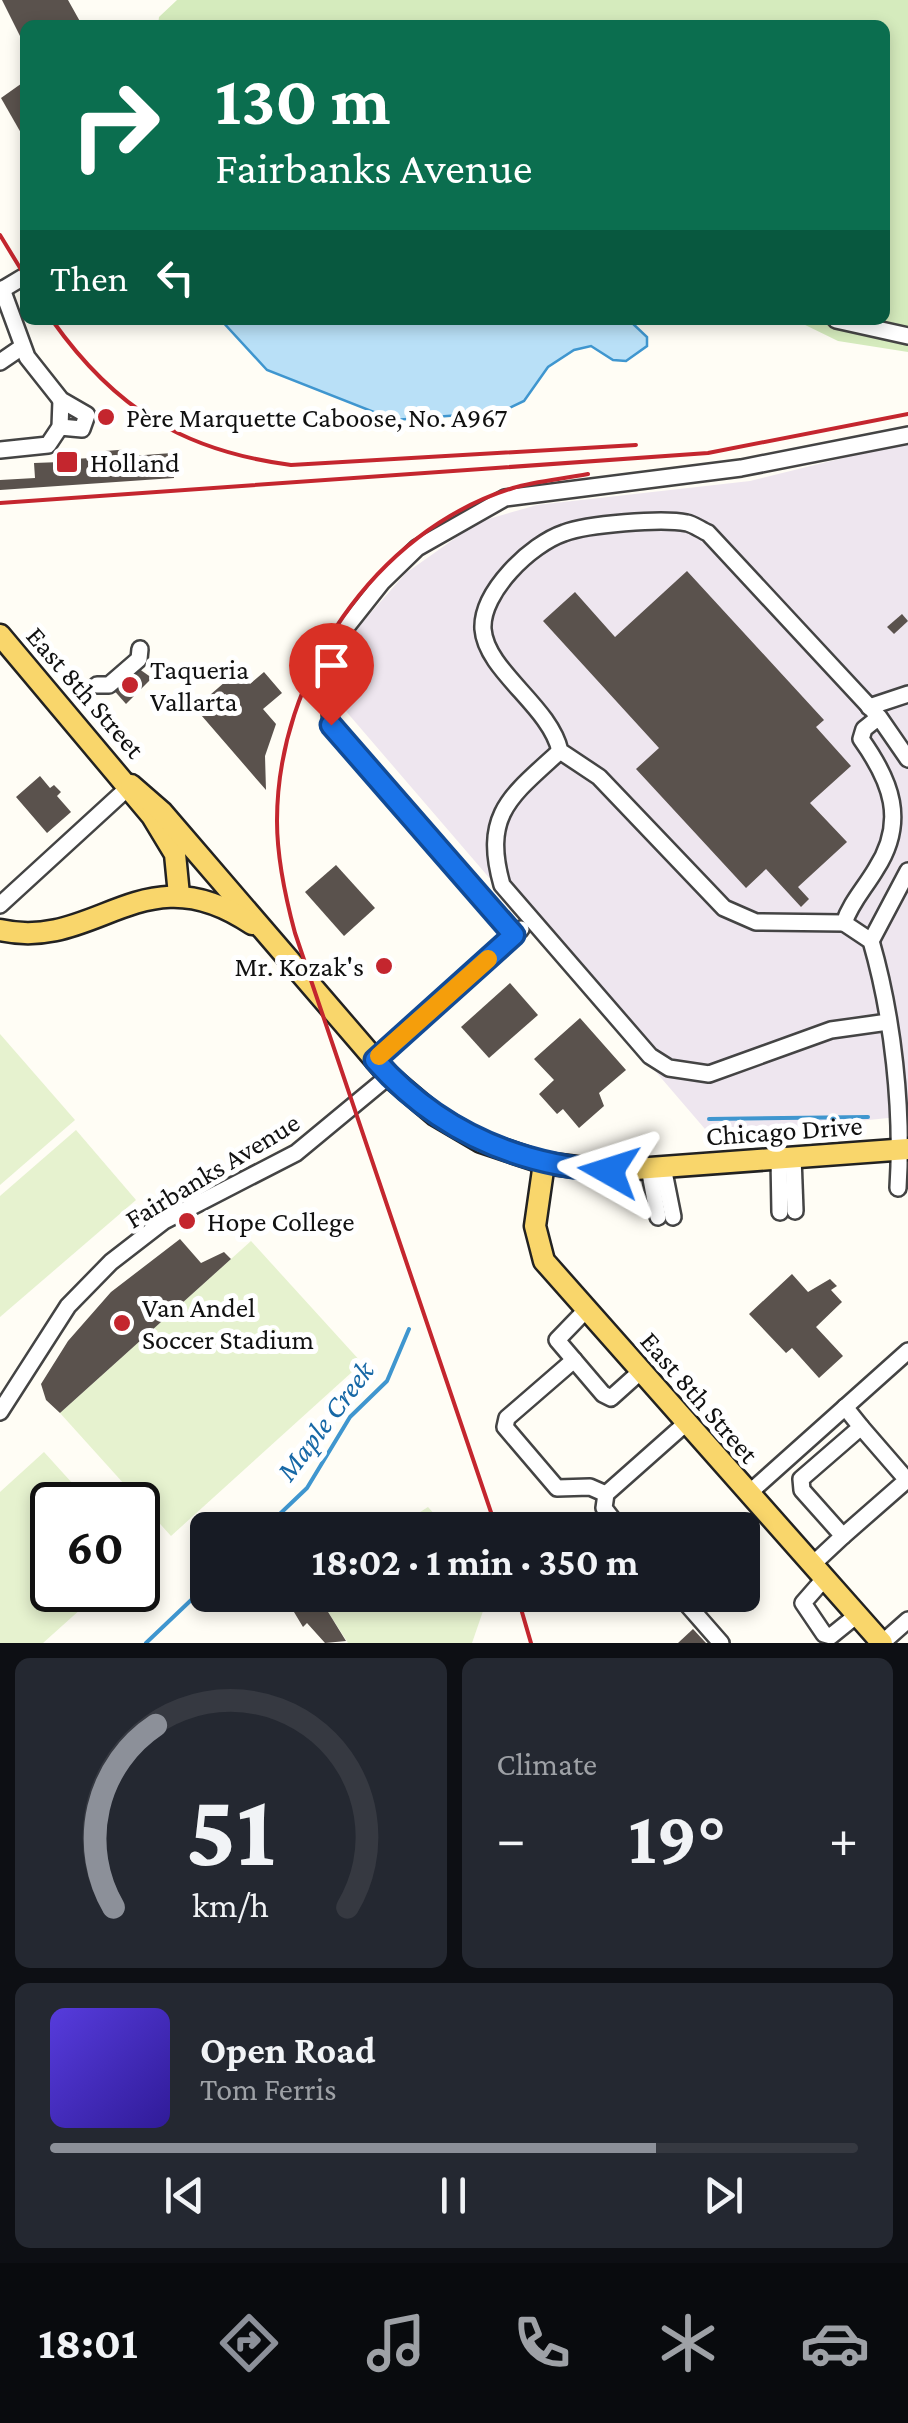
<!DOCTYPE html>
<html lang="en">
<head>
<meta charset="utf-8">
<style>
  body { margin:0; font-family:"Crimson Pro",serif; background:#242831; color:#f1f3f6; height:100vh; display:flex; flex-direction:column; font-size:38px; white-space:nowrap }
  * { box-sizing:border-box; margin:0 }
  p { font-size:32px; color:#9ea1a6 }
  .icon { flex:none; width:55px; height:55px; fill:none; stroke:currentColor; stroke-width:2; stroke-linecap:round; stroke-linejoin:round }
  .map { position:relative; height:1643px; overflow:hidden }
  .side { display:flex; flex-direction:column; gap:15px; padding:15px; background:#0d0f14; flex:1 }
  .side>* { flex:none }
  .hud { position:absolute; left:20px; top:20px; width:870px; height:305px; border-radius:15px; box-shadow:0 5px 15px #0003; background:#0b6e4f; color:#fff; overflow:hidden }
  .speed { position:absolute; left:30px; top:1482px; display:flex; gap:20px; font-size:50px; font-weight:700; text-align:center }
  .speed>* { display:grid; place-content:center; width:130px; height:130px; border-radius:50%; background:#171b24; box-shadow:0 5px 15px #0003; line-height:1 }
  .speed .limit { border:5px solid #111; border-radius:15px; background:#fff; color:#111 }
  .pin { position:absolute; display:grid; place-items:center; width:85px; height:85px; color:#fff; margin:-102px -42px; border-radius:50% 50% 50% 0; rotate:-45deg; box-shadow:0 0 10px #0007 }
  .pin .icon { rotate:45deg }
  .me { position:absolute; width:110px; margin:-55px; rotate:276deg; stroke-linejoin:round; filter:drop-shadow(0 0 8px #0008) }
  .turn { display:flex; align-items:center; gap:35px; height:210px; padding:0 30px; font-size:45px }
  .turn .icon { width:130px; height:130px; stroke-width:2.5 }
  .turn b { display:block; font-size:70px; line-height:85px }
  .then { display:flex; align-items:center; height:95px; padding:0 30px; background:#0003; gap:20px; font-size:38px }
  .big { font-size:75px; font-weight:700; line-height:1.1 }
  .side .widget { flex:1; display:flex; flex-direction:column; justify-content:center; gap:15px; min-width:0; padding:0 35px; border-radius:15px; background:#242831 }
  .side .dial { align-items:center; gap:0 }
  .dial svg { height:260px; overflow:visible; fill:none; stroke:#363941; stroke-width:7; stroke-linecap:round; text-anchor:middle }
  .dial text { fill:#f1f3f6; stroke:none }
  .song { display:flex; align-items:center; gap:30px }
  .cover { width:120px; height:120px; border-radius:15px; background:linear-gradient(135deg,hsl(250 70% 55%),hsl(250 70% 35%)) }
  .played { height:10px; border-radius:5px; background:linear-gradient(90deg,#8c9099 75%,#363941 75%) }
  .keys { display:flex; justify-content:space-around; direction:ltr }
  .heat { display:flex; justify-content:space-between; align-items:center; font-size:55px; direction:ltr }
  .side .tiles { flex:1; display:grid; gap:15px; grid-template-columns:1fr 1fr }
  .widget:last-child { grid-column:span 2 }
  .trip { position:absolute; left:190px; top:1512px; width:570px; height:100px; border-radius:15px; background:#171b24; box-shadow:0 5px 15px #0003; font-weight:700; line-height:100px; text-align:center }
  .menu { display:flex; height:160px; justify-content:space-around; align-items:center; background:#090b0e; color:#9ea1a6 }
  .menu .icon { width:70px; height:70px }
  .menu .active { color:#8c9099 }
  .menu b { font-size:45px; color:#f1f3f6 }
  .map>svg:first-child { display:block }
  .industrial { fill:#eee6ef }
  .green { fill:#d5ebbd }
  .pitch { fill:#e6f2cf }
  .water { fill:#b9e0f7; stroke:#3f96cf; stroke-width:2.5 }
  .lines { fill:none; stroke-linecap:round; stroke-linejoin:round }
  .stream { stroke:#3f96cf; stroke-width:4 }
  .building { fill:#5a524d }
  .minor-casing { stroke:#444; stroke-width:20 }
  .major-casing { stroke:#222; stroke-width:25 }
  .minor { stroke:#fff; stroke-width:15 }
  .major { stroke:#f9d66b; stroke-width:20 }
  .rail { stroke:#c4262e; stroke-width:4 }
  .route-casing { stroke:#114b97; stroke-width:25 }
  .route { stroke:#1a73e8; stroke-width:18 }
  .slow { stroke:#f59e0b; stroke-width:18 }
  .poi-dot { fill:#c4262e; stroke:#fff; stroke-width:4 }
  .labels { text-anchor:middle; stroke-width:10; stroke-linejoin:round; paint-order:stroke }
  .poi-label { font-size:28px; fill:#111; stroke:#fff; text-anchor:start }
  .street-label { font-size:28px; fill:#111; stroke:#fff }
  .water-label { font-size:30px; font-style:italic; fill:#1768a6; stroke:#fff }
</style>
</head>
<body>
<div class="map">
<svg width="908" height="1643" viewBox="0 0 908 1643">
  <rect width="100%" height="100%" fill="#fffdf5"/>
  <polygon class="industrial" points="908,442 908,1116 711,1136 326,688 351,635 406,573 478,522 537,505 750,481"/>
  <polygon class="green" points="177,0 908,0 908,352 838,341 795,320 885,320 885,25 158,25 159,17"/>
  <g class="pitch">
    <polygon points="0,1034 75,1120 0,1185"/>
    <polygon points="76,1130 136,1200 0,1317 0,1196"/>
    <polygon points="251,1241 362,1363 171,1536 60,1413"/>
    <polygon points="44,1452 92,1505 52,1505 52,1590 102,1590 43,1643 0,1643 0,1492"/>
    <polygon points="428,1507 448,1530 392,1530"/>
    <polygon points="326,1595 478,1595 483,1611 472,1643 348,1643 325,1607"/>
  </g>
  <polygon class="water" points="221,320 629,320 647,337 647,346 626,361 613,360 591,346 574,350 548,367 524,401 501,412 394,420 267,370"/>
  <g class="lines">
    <g class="stream">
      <polyline points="709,1119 868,1117"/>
      <polyline points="263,1530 307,1488 350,1417 387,1381 409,1329"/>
      <polyline points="146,1643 208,1584"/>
    </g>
  </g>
  <g class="building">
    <polygon points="2,0 68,0 82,25 25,25 25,46"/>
    <polygon points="25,81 25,140 1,98"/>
    <polygon points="102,409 115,420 111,426 97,415"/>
    <polygon points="131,449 131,456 172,453 174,478 0,490 0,480 35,478 34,463 61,462 60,455 73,454 74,459 106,457 105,451"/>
    <polygon points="687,571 824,720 816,727 851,766 810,803 847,842 798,887 809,899 801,907 766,869 746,888 636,769 659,748 543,621 575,592 615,637"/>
    <polygon points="902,614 908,621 894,634 887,627"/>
    <polygon points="135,666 152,678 126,704 111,687"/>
    <polygon points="264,672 282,693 263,709 276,724 265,756 266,790 195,708 233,675 241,684 246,680 250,684"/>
    <polygon points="40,776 50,788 54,785 61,792 57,796 71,812 47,833 16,797"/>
    <polygon points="336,865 375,908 344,936 305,892"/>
    <polygon points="384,954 396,967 384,978 372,965"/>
    <polygon points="510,983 538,1015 489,1058 461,1027"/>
    <polygon points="580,1018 626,1070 599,1093 604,1106 579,1128 563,1109 557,1114 539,1094 554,1080 534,1059"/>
    <polygon points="180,1239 201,1263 224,1252 231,1259 60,1413 46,1400 41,1384 68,1341 111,1292"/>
    <polygon points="792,1274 808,1292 830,1279 837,1286 831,1290 842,1302 816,1327 843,1356 819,1378 792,1348 786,1353 749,1314"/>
    <polygon points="292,1595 326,1595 325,1607 346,1641 325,1643 307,1623 303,1627 291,1607"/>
    <polygon points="693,1629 706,1643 678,1643"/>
  </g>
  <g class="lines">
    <g class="minor-casing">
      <g id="minor">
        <polyline points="2,289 27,357 61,400 87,415 82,429 60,427"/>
        <polyline points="0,291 25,276"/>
        <polyline points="836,320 908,336"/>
        <polyline points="0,362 22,347"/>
        <polyline points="0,450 48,445 60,427 61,400"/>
        <polyline points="97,685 109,685 139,659 140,649"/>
        <polyline points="869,707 908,694"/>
        <path d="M879 717 864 729 861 739C891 781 907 821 876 869 865 888 851 902 844 923L756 922 724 908 599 777 560 751C550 706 486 671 483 629 481 592 531 544 564 533 587 524 662 518 687 523 693 524 701 530 708 533L879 717 908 759"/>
        <path d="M560 751C511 796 482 814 502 885L650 1056 669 1068 709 1074 831 1030 888 1022"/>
        <polyline points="0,905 131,785"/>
        <path d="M844 923 871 941C893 1017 903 1109 898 1188"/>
        <polyline points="514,935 331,725 327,676 344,630 382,582 417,548 505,498 741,468 908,435"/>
        <polyline points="871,941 908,871"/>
        <polyline points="375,1060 521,929"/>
        <polyline points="793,1157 795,1211"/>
        <polyline points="779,1158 780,1212"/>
        <polyline points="663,1167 673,1217"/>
        <polyline points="649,1168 658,1217"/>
        <polyline points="586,1310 557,1340 603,1394 611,1398 640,1372"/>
        <polyline points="574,1360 507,1418 505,1427 557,1488 590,1487 606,1494"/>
        <polyline points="0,1412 68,1306 111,1262 164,1221 296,1153 389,1076"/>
        <polyline points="748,1494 908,1351"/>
        <polyline points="621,1530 604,1508 606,1494 685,1424"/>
        <polyline points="843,1536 907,1480 861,1427"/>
        <polyline points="812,1565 843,1536 802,1490 801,1479 861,1427 845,1407"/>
        <polyline points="824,1579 803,1603 824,1634 831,1636 857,1615"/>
        <polyline points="679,1595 721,1643"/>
        <polyline points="882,1643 908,1620"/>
      </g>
    </g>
    <g class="major-casing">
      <g id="major">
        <polyline points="0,635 152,816 175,854 179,895"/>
        <polyline points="131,785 162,812 389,1076 435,1115 481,1142 544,1163 609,1171 908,1149"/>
        <path d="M0 930C97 952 143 850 252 924"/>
        <polyline points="544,1163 535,1226 544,1261 882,1643"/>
      </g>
    </g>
    <use href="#minor" class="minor"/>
    <use href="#major" class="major"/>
    <g class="rail">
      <polyline points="0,235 25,276"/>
      <path d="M52 320C115 409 184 451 291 465L636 445"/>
      <polyline points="0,503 708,453 908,414"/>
      <path d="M497 1530 295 933C285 896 277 859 277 821 277 678 374 531 513 488 536 481 563 479 588 474"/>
      <polyline points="517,1595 531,1643"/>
    </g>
  </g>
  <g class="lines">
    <g class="route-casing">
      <path id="route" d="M331 725 514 935 375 1060C437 1130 516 1165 609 1171"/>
    </g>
    <use href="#route" class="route"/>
    <polyline class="slow" points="379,1056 488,959"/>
  </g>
  <g class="poi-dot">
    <circle cx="106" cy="417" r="10"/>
    <rect x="55" y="450" width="24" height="24" rx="5"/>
    <circle cx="130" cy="685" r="10"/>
    <circle cx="384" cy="966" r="10"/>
    <circle cx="187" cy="1221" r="10"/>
    <circle cx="122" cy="1323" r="10"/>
  </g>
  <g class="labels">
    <g class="poi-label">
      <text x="126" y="427">Père Marquette Caboose, No. A967</text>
      <text x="90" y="472">Holland</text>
      <text x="150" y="679">Taqueria<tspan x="150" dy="32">Vallarta</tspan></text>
      <text x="364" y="976" text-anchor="end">Mr. Kozak's</text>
      <text x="207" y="1231">Hope College</text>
      <text x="142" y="1317">Van Andel<tspan x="142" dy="32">Soccer Stadium</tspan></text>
    </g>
    <g class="street-label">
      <text transform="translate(86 692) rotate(49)" y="10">East 8th Street</text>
      <text transform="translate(784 1130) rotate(-4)" y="10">Chicago Drive</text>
      <text transform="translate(212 1170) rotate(-31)" y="10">Fairbanks Avenue</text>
      <text transform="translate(700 1397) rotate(49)" y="10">East 8th Street</text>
    </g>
    <g class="water-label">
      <text transform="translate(325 1421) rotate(-53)" y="10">Maple Creek</text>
    </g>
  </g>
</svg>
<div class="speed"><div class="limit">60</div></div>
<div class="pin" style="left:331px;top:725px;background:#d93025"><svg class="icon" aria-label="arrive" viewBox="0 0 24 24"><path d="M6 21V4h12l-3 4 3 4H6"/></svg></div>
<svg class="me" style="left:609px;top:1171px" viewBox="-20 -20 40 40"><path d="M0-17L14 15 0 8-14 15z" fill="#1a73e8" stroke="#fff" stroke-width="4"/></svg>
<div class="trip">18:02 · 1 min · 350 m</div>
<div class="hud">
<div class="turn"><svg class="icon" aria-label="right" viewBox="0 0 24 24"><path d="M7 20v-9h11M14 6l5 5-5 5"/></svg><div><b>130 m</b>Fairbanks Avenue</div></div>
<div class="then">Then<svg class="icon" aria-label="left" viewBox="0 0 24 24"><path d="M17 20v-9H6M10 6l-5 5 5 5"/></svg></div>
</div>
</div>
<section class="side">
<div class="tiles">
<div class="widget dial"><svg viewBox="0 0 100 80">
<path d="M14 69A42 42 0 1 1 86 69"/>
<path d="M14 69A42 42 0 0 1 27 13" stroke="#8c9099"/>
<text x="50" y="56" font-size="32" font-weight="700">51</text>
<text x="50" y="72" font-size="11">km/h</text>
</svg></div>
<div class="widget"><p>Climate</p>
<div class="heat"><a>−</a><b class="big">19°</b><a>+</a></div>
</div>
<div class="widget">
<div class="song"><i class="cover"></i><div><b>Open Road</b><p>Tom Ferris</p></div></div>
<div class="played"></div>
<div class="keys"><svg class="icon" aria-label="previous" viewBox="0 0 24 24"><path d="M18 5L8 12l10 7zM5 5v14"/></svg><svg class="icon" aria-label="pause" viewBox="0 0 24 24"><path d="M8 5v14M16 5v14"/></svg><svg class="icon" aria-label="next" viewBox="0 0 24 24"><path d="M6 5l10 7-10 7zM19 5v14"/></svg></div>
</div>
</div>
</section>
<nav class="menu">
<b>18:01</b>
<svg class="icon active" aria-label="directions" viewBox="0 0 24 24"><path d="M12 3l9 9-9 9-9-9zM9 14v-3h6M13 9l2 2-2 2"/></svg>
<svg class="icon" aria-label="music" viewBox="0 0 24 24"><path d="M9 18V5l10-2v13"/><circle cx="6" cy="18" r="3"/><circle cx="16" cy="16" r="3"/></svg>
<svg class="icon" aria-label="phone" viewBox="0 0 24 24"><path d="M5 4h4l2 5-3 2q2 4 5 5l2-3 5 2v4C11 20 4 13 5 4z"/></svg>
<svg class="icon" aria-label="climate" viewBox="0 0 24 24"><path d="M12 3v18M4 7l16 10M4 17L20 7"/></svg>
<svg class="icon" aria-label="car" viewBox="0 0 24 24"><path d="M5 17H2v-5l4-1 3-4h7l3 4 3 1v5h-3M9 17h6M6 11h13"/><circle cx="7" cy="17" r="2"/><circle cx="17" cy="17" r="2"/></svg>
</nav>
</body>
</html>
